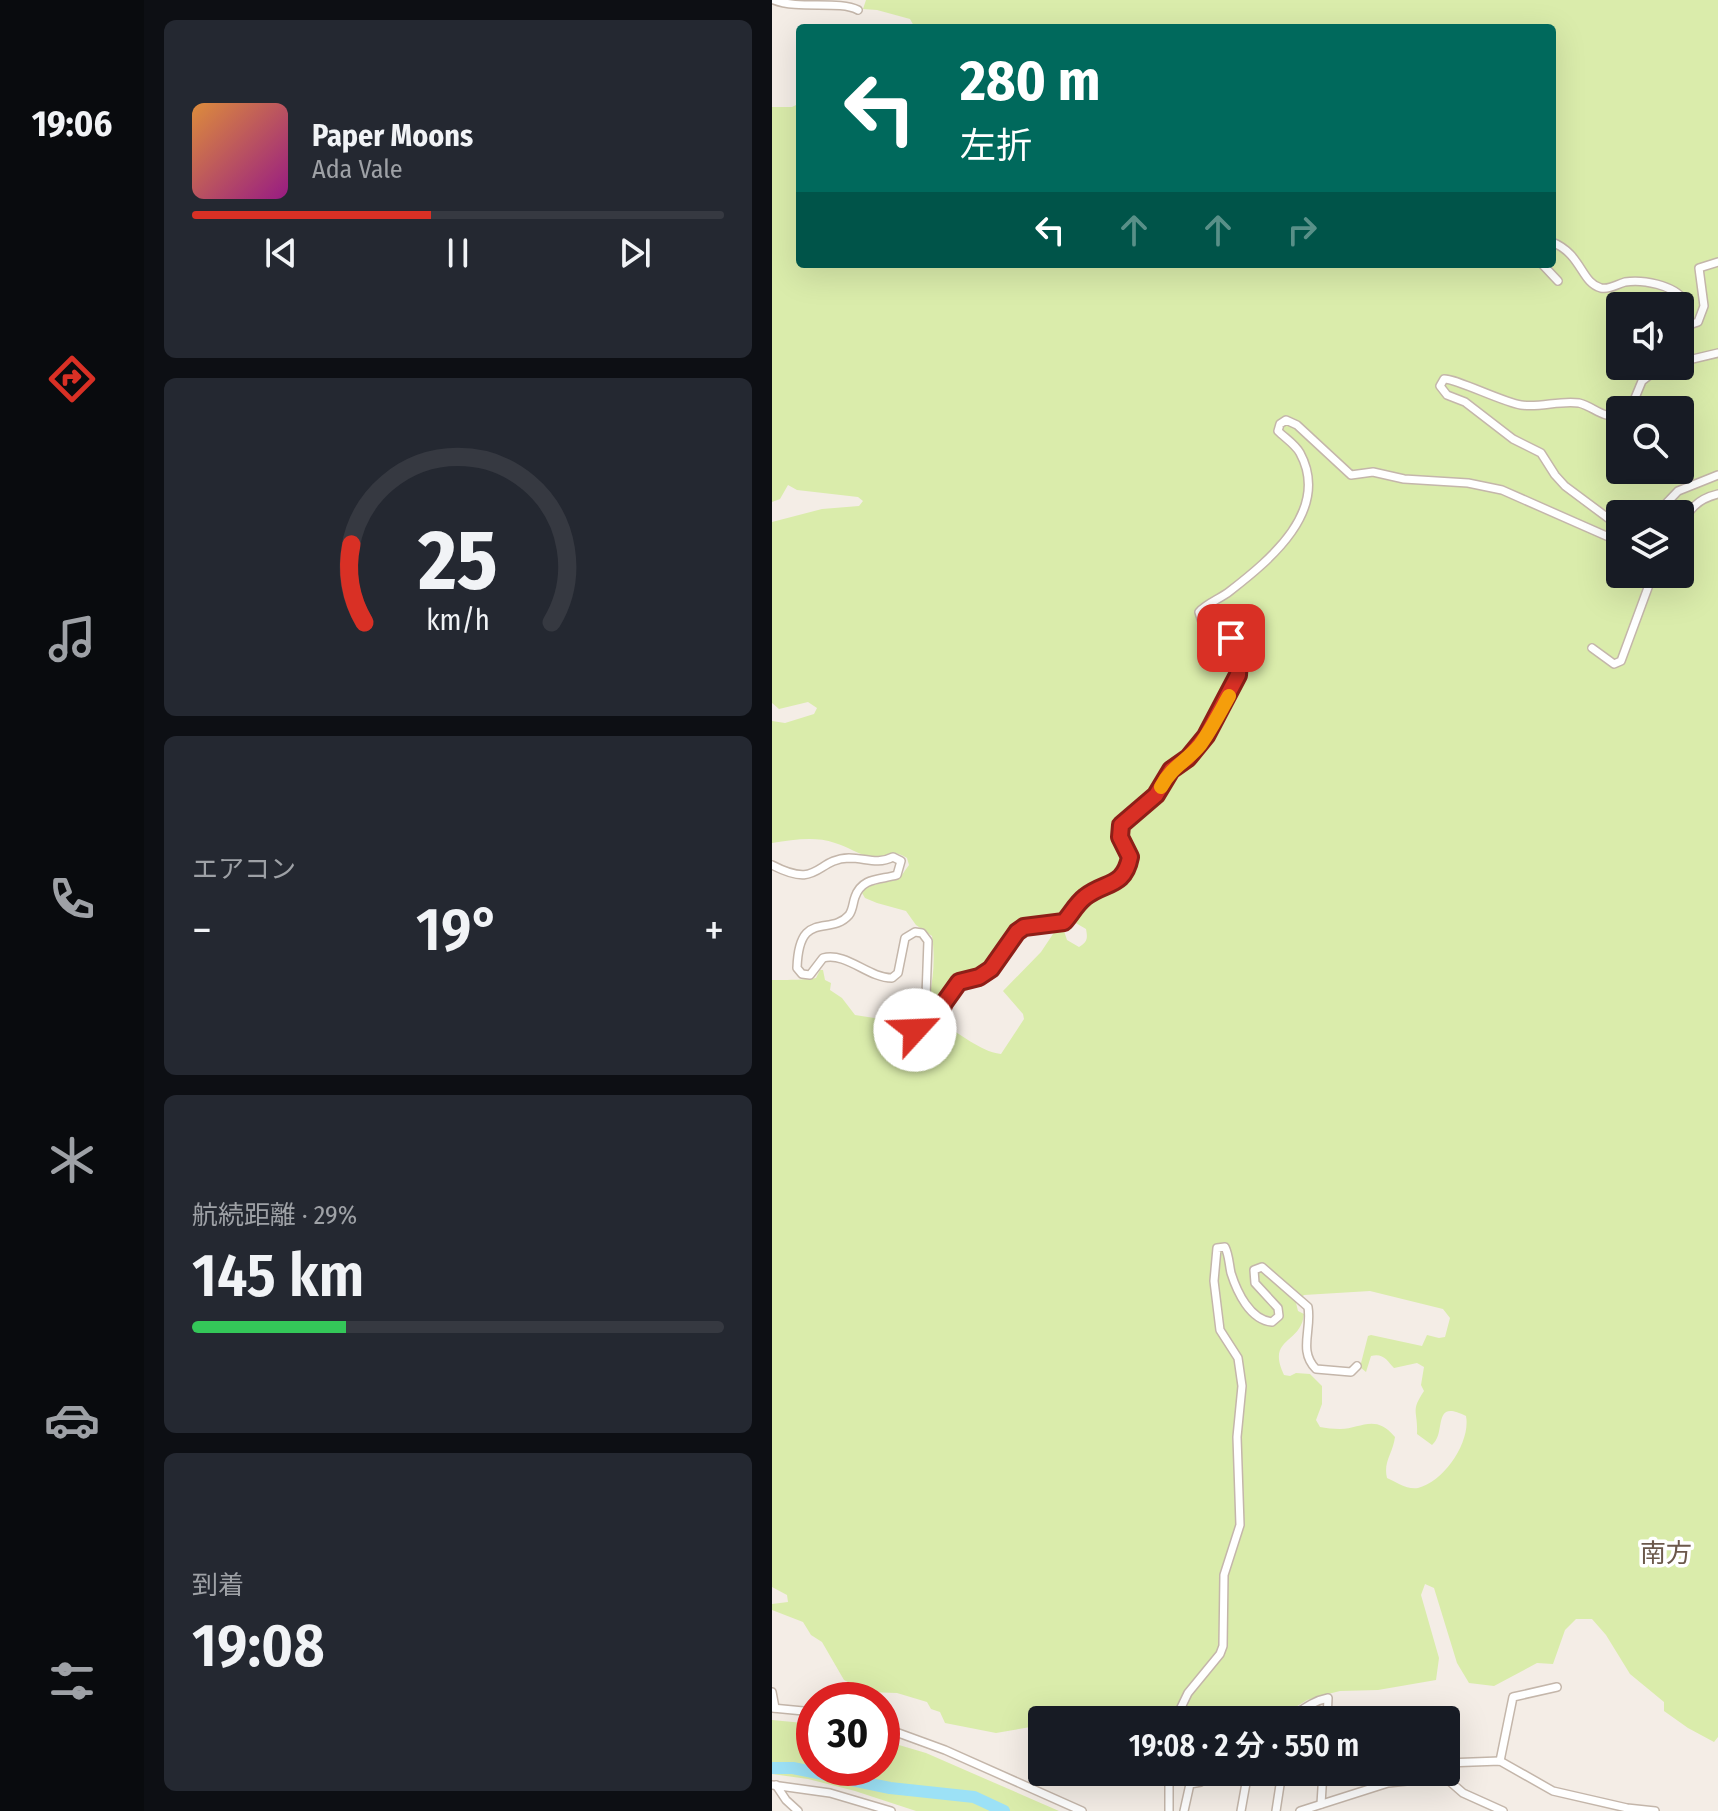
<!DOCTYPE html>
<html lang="ja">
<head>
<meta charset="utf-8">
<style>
  body { margin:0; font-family:"Fira Sans Condensed","Noto Sans JP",sans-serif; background:#242831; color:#f1f3f6; height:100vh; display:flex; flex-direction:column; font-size:30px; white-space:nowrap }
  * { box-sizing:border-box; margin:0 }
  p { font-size:26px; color:#9ea1a6 }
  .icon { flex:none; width:44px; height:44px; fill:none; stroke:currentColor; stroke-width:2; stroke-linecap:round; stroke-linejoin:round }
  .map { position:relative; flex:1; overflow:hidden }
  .side { display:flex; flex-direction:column; gap:20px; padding:20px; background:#0d0f14; width:628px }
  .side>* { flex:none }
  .banner { position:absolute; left:24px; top:24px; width:760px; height:244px; border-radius:8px; box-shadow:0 8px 32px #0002; background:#00695c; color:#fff; overflow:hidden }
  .buttons { position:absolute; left:834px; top:292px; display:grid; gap:16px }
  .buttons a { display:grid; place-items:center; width:88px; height:88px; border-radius:8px; background:#171b24; box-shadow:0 8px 32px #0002; font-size:40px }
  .speed { position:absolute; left:24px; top:1682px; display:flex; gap:16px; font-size:40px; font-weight:700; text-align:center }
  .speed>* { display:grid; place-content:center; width:104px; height:104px; border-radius:50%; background:#171b24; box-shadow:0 8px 32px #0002; line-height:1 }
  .speed .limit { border:12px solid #d22; background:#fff; color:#111 }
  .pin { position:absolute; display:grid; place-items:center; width:68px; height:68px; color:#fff; margin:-34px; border-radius:16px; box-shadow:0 4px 12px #0006 }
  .me { position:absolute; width:88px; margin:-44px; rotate:65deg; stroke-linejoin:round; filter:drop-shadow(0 0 6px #0008) }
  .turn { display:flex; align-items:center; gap:28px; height:168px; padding:0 32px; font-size:36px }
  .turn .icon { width:104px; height:104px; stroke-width:2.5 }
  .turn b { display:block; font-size:56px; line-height:68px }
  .lanes { display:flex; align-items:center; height:76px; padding:0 32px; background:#0003; justify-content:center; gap:40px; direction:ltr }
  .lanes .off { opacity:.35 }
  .big { font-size:60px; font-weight:600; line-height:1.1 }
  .side .card { flex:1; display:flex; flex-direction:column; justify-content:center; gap:12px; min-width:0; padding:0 28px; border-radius:12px; background:#242831 }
  .side .dial { align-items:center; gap:0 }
  .dial svg { height:208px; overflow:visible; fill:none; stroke:#363941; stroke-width:7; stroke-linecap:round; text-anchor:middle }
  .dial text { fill:#f1f3f6; stroke:none }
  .song { display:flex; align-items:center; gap:24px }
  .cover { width:96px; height:96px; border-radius:12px; background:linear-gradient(135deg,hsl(30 70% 55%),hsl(310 70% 35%)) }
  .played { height:8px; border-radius:4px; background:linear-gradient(90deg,#d93025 45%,#363941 45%) }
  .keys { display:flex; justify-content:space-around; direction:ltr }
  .heat { display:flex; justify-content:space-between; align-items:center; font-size:44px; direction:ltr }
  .charge { height:12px; border-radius:6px; background:linear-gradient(90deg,#34c759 29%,#363941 0) }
  .trip { position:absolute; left:256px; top:1706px; width:432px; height:80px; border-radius:8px; background:#171b24; box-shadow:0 8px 32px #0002; font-weight:600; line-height:80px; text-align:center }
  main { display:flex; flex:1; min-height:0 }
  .tab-bar { display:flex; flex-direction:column; width:144px; justify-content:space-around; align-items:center; background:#090b0e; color:#9ea1a6 }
  .tab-bar .icon { width:56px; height:56px }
  .tab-bar .selected { color:#d93025 }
  .tab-bar b { font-size:36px; color:#f1f3f6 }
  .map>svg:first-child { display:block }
  .green { fill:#daecab; fill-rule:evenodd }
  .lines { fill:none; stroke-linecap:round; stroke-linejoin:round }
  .river { stroke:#9ce1f6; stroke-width:12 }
  .minor-casing { stroke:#c4b6aa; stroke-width:10 }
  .minor { stroke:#fff; stroke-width:7 }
  .route-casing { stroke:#8d1f18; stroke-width:20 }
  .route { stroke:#d93025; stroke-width:14 }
  .slow { stroke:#f59e0b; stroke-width:14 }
  .labels { text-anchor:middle; stroke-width:7; stroke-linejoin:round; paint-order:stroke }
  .quarter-label { font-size:26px; fill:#6b584b; stroke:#fff }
</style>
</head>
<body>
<main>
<nav class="tab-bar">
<b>19:06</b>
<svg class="icon selected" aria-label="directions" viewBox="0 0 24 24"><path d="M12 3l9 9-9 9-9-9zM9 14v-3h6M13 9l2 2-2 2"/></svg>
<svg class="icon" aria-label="music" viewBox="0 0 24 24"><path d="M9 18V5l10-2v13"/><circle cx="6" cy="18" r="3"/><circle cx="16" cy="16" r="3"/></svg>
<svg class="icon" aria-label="phone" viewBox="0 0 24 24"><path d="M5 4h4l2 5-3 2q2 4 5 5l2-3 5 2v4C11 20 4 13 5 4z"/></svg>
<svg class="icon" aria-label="climate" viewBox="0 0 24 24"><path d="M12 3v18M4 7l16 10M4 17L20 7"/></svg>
<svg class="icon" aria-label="car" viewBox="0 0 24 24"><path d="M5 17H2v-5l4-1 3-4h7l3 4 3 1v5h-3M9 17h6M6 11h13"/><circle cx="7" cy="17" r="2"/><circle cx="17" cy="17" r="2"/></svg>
<svg class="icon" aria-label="filters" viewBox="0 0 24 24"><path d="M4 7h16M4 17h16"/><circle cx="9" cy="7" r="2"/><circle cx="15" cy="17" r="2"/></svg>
</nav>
<section class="side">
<div class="card">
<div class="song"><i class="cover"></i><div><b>Paper Moons</b><p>Ada Vale</p></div></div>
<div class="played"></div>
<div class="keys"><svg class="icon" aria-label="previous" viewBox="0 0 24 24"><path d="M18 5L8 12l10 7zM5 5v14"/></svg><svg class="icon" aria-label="pause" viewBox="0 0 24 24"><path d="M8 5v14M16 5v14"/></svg><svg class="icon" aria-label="next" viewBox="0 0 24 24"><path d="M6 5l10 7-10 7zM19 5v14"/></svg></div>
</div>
<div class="card dial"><svg viewBox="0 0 100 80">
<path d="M14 69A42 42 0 1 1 86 69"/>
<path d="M14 69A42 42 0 0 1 9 39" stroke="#d93025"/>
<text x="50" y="56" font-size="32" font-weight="700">25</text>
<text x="50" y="72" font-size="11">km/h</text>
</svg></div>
<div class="card"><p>エアコン</p>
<div class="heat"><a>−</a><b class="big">19°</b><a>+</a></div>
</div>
<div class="card"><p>航続距離 · 29%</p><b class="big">145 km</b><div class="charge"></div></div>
<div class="card"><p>到着</p><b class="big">19:08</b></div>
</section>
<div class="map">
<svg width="946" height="1811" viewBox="0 0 946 1811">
  <rect width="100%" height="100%" fill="#f4ede6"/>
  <g class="green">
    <path d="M94 0H946V1737L942 1742 916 1728 892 1711V1702L858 1674 834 1635 820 1619H804L793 1630 781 1664 765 1663 722 1686 697 1683 685 1663 662 1588 653 1584 649 1595 667 1658 664 1680 606 1690 568 1691 548 1696 535 1700 511 1715 473 1720H270V1725L224 1733 173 1723 168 1712 159 1709 155 1702 125 1693 96 1692 72 1680 50 1642 39 1635 31 1622 0 1610V1604L16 1602 15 1595 0 1587V980C8 980 37 980 44 978L48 970H51L53 980 59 983 58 990 70 998 83 1015 115 1020 124 1030 138 1033 150 1044 160 1043 170 1025C190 1033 206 1051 229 1054L252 1019 251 1014 231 991 269 952 285 928H291L295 940 307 947C315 942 316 939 314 929L290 915 247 923 215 965 178 983 161 1014 155 1034 149 1035C147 1021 155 1010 157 996 162 978 163 955 160 936L144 925 134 911 105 903 93 898 90 893 93 887 127 879 137 865 135 858C117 847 115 859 99 857 87 855 75 846 63 843 42 836 22 840 0 843V721L13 723 42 714 45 708 36 702 7 709 0 703V522L50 509 87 506 91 501 86 497 25 490 16 485 8 499 0 502V107H20L28 103V264H780V28H143L138 19 105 10 91 9ZM848 306H908V366H848ZM848 410H908V470H848ZM848 514H908V574H848ZM598 1291 671 1309 678 1318 673 1337 667 1338 655 1335 650 1346 599 1335 596 1336 588 1367 594 1372 599 1356C612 1353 615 1361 622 1368L645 1363 652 1367 649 1385 652 1391C638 1412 646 1410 645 1434L660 1445C675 1433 659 1398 694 1416 699 1442 672 1482 646 1488 635 1490 624 1482 615 1478 611 1462 621 1453 623 1437 603 1413 589 1429 568 1429 561 1429 554 1428 548 1427L544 1420 550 1404V1386L538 1374 524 1373 518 1376 512 1375C494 1337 529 1345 532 1314L526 1311 524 1303 532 1295Z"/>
    <polygon points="0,1720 42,1724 42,1768 110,1768 110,1740 154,1753 287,1811 144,1811 83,1791 36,1779 0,1774"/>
  </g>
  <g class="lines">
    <polyline class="river" points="0,1768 21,1768 118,1788 202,1797 232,1811"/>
    <g class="minor-casing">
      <g id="minor">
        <path d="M2 0C27 10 67 0 86 10"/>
        <path d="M780 242C810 254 809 283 829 288 838 290 845 284 853 282 870 279 902 285 912 300L910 320 917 325 926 322 932 306 927 268 946 262"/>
        <polyline points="770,264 786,281"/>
        <polyline points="908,362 946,353"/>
        <polyline points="858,410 870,381 879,374 896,366"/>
        <path d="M848 415C830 419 823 407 807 403 788 400 768 408 749 405 730 402 683 378 672 379L668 386 675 395 693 402 741 439 769 453 783 475 793 486 848 527"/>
        <polyline points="884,514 906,491 946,475"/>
        <path d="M908 529C916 510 925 499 946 494"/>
        <polyline points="820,648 842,664 849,661 881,574"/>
        <path d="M0 865C48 890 43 859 77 858 94 858 105 865 121 857L129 861 125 875C108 880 90 877 83 897 81 902 81 910 77 915 58 937 27 908 25 968L30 974 38 975 51 958C75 952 96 978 120 978L126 973 133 938 143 932 150 933 156 941 154 996 145 1023V1036L154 1040 158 1038 172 1003 187 982 207 977 219 969 245 932 252 927 292 922C299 914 305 903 313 897 333 882 352 888 358 857L348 837 349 825 384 795 399 770 428 745 463 684 467 661 459 638 450 630 430 622 427 612C435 603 448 599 458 591 498 560 559 510 528 453 523 444 513 438 506 431L508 424 514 420 525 425 579 475 601 472 632 479 696 483 730 490 848 542"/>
        <polyline points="0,1692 3,1708"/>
        <polyline points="0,1708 42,1712"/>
        <path d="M403 1720 416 1693 448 1654 451 1646 452 1575 468 1525 465 1437 470 1386 466 1358 448 1330 442 1281 445 1248 453 1247C457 1255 457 1264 459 1273 465 1292 478 1320 500 1322L507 1316 506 1308 483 1283 482 1270 490 1267 536 1307C540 1330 526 1351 544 1369L579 1372 585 1366"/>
        <path d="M515 1720C529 1711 540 1701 556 1698L555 1720"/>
        <polyline points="110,1727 173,1750 310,1811"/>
        <polyline points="728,1761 741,1697 785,1687"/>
        <polyline points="674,1763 728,1761 781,1791 855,1808 883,1811"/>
        <polyline points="397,1772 397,1811"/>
        <polyline points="663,1778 675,1779 691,1793 731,1811"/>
        <polyline points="0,1785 58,1793 119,1811"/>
        <polyline points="4,1785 14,1800 26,1811"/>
        <polyline points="549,1804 551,1772"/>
        <polyline points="412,1811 418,1784 429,1782 436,1772"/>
        <polyline points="469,1811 476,1772"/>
        <polyline points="504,1811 510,1772"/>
        <polyline points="528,1811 616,1783 663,1778 664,1772"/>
      </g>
    </g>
    <use href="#minor" class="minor"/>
  </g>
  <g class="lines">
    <g class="route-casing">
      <path id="route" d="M143 1030 149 1040 158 1038 172 1003 187 982 207 977 219 969 245 932 252 927 292 922C299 914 305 903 313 897 333 881 352 888 358 857L348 837 349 825 384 795 399 770 416 758 434 736 466 675 467 661 459 638"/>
    </g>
    <use href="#route" class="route"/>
    <path class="slow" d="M389 787C400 766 414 762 428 745 439 730 448 712 457 696"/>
  </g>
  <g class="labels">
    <g class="quarter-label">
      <text x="894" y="1562">南方</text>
    </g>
  </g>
</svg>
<div class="buttons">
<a><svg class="icon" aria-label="sound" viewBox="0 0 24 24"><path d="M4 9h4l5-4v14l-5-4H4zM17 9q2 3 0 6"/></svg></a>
<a><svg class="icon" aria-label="search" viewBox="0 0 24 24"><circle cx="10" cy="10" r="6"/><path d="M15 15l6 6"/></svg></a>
<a><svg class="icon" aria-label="layers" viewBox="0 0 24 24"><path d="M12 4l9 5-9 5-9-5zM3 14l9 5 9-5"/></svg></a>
</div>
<div class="speed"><div class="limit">30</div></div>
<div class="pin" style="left:459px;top:638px;background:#d93025"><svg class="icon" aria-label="arrive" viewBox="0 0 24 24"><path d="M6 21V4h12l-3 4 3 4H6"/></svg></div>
<svg class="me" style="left:143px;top:1030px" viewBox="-20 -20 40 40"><circle r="19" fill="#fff"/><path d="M0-13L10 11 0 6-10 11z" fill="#d93025"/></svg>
<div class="trip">19:08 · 2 分 · 550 m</div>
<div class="banner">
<div class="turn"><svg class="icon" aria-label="left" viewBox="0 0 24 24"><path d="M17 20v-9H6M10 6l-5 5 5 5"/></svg><div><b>280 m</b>左折</div></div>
<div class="lanes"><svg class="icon" aria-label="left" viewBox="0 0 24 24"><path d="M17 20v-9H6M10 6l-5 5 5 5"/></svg><svg class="icon off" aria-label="ahead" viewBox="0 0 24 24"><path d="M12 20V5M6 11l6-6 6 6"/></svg><svg class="icon off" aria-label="ahead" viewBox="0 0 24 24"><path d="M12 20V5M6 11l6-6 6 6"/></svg><svg class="icon off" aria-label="right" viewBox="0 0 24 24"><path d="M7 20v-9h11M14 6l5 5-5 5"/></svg></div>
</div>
</div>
</main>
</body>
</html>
